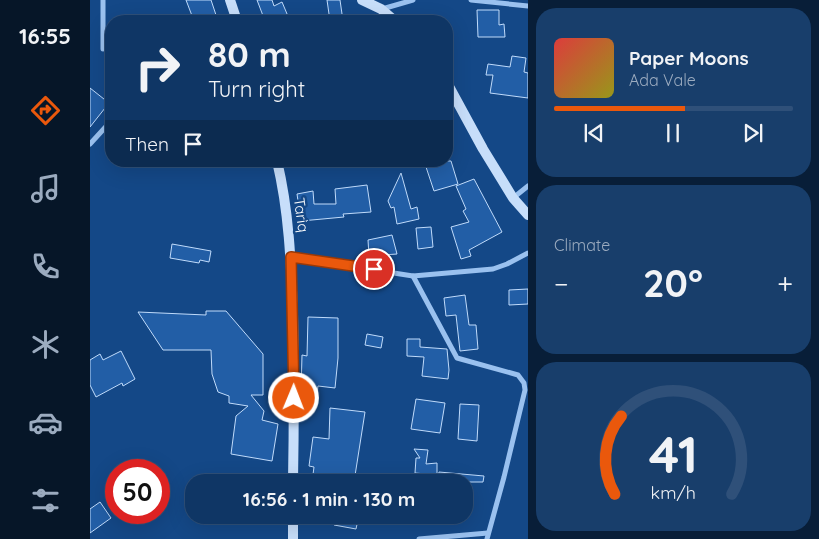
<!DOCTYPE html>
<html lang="en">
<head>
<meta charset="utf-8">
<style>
  body { margin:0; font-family:Quicksand,sans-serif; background:#183e6b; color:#f1f3f6; height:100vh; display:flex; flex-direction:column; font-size:19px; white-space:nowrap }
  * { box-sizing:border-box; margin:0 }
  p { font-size:16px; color:#9babbf }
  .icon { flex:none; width:28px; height:28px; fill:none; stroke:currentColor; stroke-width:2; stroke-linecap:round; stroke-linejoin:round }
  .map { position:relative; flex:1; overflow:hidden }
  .details { display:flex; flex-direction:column; gap:8px; padding:8px; background:#081e38; width:291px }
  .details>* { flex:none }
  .guide { position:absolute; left:15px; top:15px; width:348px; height:152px; border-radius:20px; box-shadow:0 5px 20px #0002,0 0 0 1px #2f5079; background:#0f3665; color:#f1f3f6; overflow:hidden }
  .speed { position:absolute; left:15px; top:459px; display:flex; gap:10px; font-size:25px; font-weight:700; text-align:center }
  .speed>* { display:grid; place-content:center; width:65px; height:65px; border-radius:50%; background:#0f3665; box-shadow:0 5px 20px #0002,0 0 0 1px #2f5079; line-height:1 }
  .speed .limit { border:8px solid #d22; background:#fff; color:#111 }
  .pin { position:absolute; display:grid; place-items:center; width:42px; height:42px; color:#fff; margin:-21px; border:2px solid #fff; border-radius:50%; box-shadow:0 1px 5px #0007 }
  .me { position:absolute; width:55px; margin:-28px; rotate:1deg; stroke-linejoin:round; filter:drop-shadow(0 0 4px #0008) }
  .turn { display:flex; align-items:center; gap:18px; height:105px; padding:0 20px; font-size:22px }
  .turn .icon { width:65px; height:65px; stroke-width:2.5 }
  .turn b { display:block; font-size:35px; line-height:42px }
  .then { display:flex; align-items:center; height:48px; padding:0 20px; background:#0003; gap:10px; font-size:19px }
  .big { font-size:38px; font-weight:800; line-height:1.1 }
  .details .widget { flex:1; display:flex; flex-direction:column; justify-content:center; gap:8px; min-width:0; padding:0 18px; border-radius:20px; background:#183e6b }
  .details .dial { align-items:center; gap:0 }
  .dial svg { height:130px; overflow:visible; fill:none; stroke:#2f5079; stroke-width:7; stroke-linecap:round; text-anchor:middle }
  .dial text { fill:#f1f3f6; stroke:none }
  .song { display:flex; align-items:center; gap:15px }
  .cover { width:60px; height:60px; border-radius:8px; background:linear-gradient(135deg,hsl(0 70% 55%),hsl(60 70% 35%)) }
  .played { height:5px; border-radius:2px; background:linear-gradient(90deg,#ea580c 55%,#2f5079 55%) }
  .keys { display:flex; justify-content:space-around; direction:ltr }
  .heat { display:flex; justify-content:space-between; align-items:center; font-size:28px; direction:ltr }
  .trip { position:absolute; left:95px; top:474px; width:288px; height:50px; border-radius:20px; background:#0f3665; box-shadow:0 5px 20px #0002,0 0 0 1px #2f5079; font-weight:800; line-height:50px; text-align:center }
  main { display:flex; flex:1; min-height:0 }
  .dock { display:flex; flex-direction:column; width:90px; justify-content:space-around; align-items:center; background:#061628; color:#9babbf }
  .dock .icon { width:35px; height:35px }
  .dock .current { color:#ea580c }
  .dock b { font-size:22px; color:#f1f3f6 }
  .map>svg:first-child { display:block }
  .building { fill:#225ea6; stroke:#c0dbfb }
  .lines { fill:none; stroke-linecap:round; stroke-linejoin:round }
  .street { stroke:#9ac1ef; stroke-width:5 }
  .secondary { stroke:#c7defa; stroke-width:10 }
  .route-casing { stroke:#983908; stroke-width:12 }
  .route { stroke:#ea580c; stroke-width:9 }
  .labels { text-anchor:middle; stroke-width:5; stroke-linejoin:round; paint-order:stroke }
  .street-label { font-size:15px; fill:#fff; stroke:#144887 }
</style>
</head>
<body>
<main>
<nav class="dock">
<b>16:55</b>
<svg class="icon current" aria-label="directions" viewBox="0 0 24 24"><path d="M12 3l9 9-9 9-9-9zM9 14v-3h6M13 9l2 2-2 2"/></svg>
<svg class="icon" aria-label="music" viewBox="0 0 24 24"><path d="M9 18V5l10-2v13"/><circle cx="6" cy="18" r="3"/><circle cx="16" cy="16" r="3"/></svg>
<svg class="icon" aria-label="phone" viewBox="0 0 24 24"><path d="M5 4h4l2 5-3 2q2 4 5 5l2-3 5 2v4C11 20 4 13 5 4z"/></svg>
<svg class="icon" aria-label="climate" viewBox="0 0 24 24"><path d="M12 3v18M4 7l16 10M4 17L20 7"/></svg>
<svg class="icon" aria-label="car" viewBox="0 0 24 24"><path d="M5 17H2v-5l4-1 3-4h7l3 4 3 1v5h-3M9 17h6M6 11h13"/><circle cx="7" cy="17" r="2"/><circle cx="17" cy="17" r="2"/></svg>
<svg class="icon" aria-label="filters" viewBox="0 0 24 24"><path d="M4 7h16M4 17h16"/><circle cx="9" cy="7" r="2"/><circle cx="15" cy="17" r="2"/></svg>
</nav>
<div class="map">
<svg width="438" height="539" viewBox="0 0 438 539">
  <rect width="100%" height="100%" fill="#144887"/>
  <g class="building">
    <polygon points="96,0 121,0 128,21 104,21"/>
    <polygon points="167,0 182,0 184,6 192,2 200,21 175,21"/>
    <polygon points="237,0 250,0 253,21 240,21"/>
    <polygon points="387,10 409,10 409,25 414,24 415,37 388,37"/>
    <polygon points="422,56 436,58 434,72 438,73 438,98 400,93 403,75 396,75 398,64 420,67"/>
    <polygon points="0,88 19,103 0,127"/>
    <polygon points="334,161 361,161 368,184 344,191"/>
    <polygon points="311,173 321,209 327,207 329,219 307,224 304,207 301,208 298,201"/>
    <polygon points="384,179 412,232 379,250 381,256 371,259 361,227 379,222 373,211 376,209 366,186"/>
    <polygon points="277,185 281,212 253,214 254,217 211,221 207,194 223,191 224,204 246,204 245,189"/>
    <polygon points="341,227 343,247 328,249 326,228"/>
    <polygon points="302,235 307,254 279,256 278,240"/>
    <polygon points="82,244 121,251 119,262 110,260 109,263 80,258"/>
    <polygon points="438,289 438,304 419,305 419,290"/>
    <polygon points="375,295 379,325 386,325 388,349 370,351 366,315 356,316 354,298"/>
    <polygon points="116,311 136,311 173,354 173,395 161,395 174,411 172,420 188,424 182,461 141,454 146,416 158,406 139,403 139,396 128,392 122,374 121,350 73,350 48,312 116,315"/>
    <polygon points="218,317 248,318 248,358 245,388 228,386 227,393 211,392 212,355 217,356"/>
    <polygon points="277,334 293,337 291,348 275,345"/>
    <polygon points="317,339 330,339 330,347 357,349 359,370 358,379 332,376 334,357 317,356"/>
    <polygon points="31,351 45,379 33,386 32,383 6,397 0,385 0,360 10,354 13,360"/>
    <polygon points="326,399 355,403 350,433 321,429"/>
    <polygon points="370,404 389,405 387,441 368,439"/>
    <polygon points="240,408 275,412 264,482 222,482 224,467 219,466 223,437 239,439"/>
    <polygon points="324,449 338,450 336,464 347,463 347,475 325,473 326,458 330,458"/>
    <polygon points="349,472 394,476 393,482 347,482"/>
    <polygon points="10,502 21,518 0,533 0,509"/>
    <polygon points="246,515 269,515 266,529 244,525"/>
  </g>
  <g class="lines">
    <g class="street">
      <polyline points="381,0 438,6"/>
      <polyline points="292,9 323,0"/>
      <polyline points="13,49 13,0"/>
      <polyline points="0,144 21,121"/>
      <polyline points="423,198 438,186"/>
      <polyline points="201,257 323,276 403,269 417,264 438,253"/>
      <polyline points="323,276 367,358 428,375 434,383 435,390 414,477 397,539"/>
      <polyline points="329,539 398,533"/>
    </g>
    <g class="secondary">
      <polyline points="140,0 147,21"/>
      <polyline points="272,0 291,9 305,21"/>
      <polyline points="356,81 393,149 423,198 438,215"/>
      <path d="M187 161C199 211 201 262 203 314 204 370 204 426 203 482"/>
      <polyline points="203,515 203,539"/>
    </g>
  </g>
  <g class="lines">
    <g class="route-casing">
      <polyline id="route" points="204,398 201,257 284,269"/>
    </g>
    <use href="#route" class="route"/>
  </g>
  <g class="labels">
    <g class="street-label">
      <text transform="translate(211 215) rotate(82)" y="5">Tariq</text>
    </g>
  </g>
</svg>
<div class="speed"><div class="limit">50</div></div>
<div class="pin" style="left:284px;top:269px;background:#d93025"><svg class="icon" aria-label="arrive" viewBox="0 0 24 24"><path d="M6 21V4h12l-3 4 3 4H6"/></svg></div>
<svg class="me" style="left:204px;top:398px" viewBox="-20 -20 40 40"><circle r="17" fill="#ea580c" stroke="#fff" stroke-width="3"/><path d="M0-11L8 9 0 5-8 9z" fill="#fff"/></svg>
<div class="trip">16:56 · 1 min · 130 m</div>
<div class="guide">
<div class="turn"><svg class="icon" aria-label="right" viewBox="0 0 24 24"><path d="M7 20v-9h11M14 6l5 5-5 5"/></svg><div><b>80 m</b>Turn right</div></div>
<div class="then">Then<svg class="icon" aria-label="arrive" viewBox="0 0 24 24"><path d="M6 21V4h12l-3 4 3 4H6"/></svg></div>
</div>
</div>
<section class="details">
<div class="widget">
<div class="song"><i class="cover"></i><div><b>Paper Moons</b><p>Ada Vale</p></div></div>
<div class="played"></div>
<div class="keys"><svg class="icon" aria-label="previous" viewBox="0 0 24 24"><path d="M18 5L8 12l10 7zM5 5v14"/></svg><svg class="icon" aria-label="pause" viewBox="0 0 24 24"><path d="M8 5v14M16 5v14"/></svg><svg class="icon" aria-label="next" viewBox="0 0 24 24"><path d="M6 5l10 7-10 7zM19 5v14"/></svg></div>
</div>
<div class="widget"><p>Climate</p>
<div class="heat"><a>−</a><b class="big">20°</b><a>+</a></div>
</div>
<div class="widget dial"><svg viewBox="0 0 100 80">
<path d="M14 69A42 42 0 1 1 86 69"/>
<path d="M14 69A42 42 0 0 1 18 21" stroke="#ea580c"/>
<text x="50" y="56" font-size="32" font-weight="700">41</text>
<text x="50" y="72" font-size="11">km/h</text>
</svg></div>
</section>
</main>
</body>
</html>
